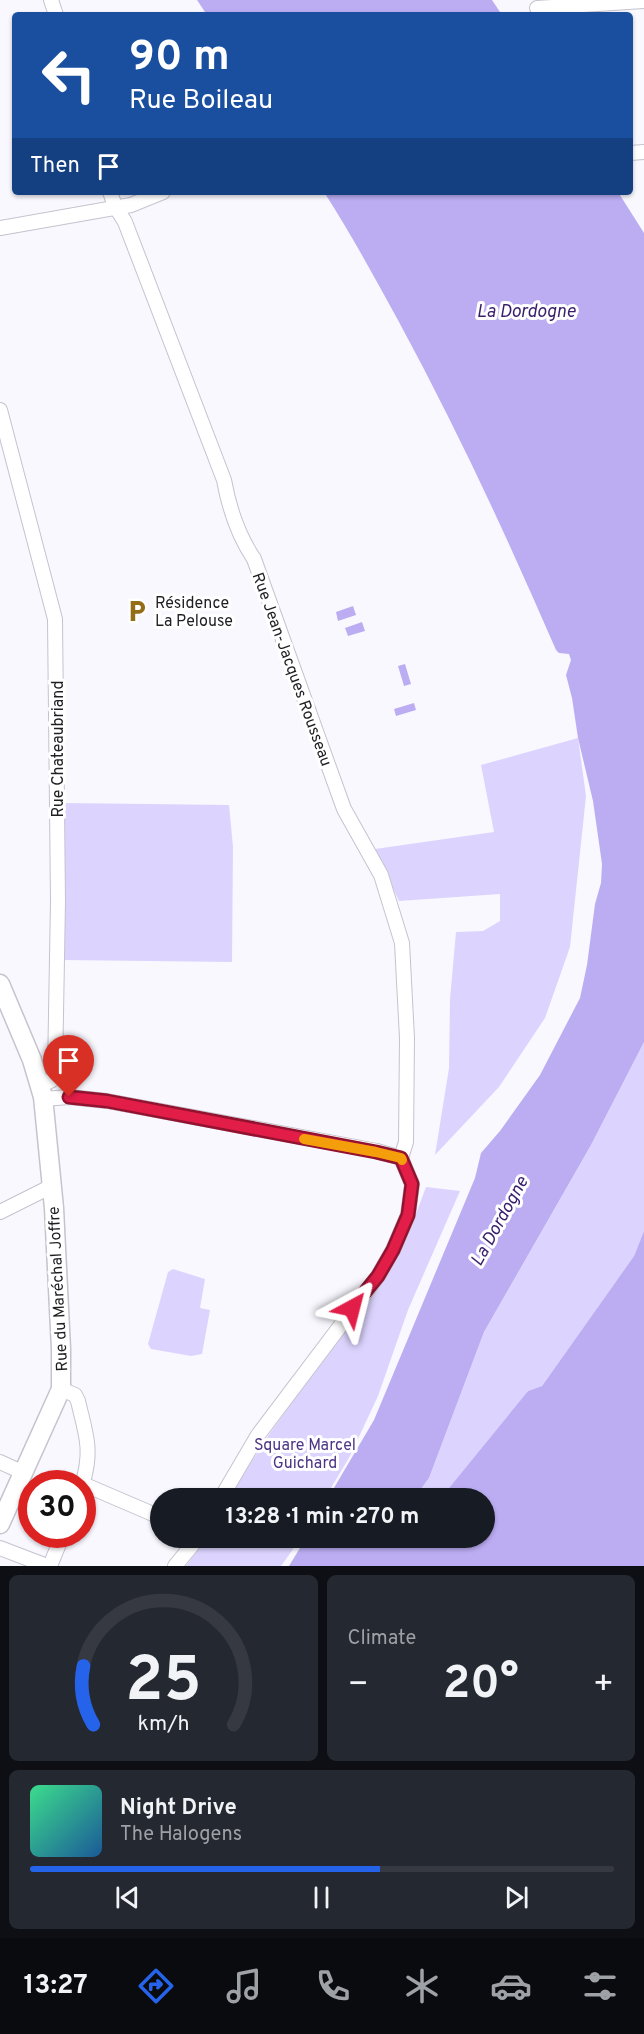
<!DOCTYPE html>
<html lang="en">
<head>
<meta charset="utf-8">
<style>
  body { margin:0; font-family:Overpass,sans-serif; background:#242831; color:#f1f3f6; height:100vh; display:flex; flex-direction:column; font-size:22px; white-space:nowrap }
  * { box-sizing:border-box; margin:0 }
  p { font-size:20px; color:#9ea1a6 }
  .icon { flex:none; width:33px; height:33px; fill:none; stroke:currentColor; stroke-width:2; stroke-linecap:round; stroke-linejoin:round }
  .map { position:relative; height:1566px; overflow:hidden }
  .drawer { display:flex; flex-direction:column; gap:9px; padding:9px; background:#0d0f14; flex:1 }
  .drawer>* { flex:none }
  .top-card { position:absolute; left:12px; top:12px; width:621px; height:183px; border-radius:6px; box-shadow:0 2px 4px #0004; background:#1a4fa0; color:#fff; overflow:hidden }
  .speed { position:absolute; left:18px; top:1470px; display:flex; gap:12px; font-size:30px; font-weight:700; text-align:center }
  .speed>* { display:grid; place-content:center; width:78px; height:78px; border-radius:50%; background:#171b24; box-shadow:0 2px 4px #0004; line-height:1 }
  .speed .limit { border:9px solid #d22; background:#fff; color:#111 }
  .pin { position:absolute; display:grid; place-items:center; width:51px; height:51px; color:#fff; margin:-62px -26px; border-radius:50% 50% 50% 0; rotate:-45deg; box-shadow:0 0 6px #0007 }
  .pin .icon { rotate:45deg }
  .me { position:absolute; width:66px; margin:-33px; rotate:38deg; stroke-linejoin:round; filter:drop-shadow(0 0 4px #0008) }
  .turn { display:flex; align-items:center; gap:21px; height:126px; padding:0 18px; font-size:27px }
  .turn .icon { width:78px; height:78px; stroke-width:2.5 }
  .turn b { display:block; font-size:42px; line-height:51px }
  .then { display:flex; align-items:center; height:57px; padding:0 18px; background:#0003; gap:12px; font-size:22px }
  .big { font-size:45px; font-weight:700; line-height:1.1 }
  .drawer .tile { flex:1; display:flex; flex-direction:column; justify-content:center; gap:9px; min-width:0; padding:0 21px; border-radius:9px; background:#242831 }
  .drawer .dial { align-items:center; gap:0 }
  .dial svg { height:156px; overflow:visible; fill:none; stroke:#363941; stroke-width:7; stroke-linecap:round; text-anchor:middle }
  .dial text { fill:#f1f3f6; stroke:none }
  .song { display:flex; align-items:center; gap:18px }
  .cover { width:72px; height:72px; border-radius:9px; background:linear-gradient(135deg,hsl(150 70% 55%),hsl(210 70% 35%)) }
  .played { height:6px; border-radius:3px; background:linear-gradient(90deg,#2563eb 60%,#363941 60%) }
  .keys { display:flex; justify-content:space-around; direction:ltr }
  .heat { display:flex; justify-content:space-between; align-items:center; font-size:33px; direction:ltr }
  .drawer .tiles { flex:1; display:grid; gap:9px; grid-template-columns:1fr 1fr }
  .tile:last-child { grid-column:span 2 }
  .trip { position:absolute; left:150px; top:1488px; width:345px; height:60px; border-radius:30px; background:#171b24; box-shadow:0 2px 4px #0004; font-weight:700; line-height:60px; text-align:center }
  .menu { display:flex; height:96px; justify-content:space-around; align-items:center; background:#090b0e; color:#9ea1a6 }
  .menu .icon { width:42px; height:42px }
  .menu .active { color:#2563eb }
  .menu b { font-size:27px; color:#f1f3f6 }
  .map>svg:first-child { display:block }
  .green { fill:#dcd4fe }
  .water { fill:#bcadf3 }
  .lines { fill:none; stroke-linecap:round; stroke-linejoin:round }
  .street-casing { stroke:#c5c3ce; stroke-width:16 }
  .secondary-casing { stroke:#c5c3ce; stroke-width:21 }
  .street { stroke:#fff; stroke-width:14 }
  .secondary { stroke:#fff; stroke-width:18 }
  .route-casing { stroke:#92132f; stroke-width:15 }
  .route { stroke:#e11d48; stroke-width:10 }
  .slow { stroke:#f59e0b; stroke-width:10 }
  .labels { text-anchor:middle; stroke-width:6; stroke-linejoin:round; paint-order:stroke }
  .poi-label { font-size:16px; fill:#1f1f23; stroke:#fff; text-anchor:start }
  .street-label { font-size:16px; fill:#1f1f23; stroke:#fff }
  .park-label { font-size:16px; fill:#4d3586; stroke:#fff }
  .water-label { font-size:18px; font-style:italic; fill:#391e6d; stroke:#fff }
</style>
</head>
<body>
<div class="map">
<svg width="644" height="1566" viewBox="0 0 644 1566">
  <rect width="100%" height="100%" fill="#f9f8ff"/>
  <g class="green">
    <polygon points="578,738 586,796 570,947 545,1018 499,1087 435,1155 449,1068 450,999 456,932 483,931 500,921 500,894 399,901 375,849 494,832 481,765"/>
    <polygon points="64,803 229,805 233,847 232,962 62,960"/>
    <polygon points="644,1042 644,1231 634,1256 542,1386 528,1391 442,1498 417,1498 418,1493 429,1478 484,1332 591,1145"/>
    <polygon points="426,1187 460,1191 408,1310 378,1396 350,1456 325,1498 228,1498 270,1433 342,1332 370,1298 413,1222"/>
    <polygon points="173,1269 205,1279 200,1308 210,1310 202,1354 191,1356 151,1349 148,1344 168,1272"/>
    <polygon points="207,1538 301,1538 281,1566 186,1566"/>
  </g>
  <g class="water">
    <polygon points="197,0 492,0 502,15 207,15"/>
    <path d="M324 192H618L644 233V1042L591 1145 484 1332 429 1478 418 1493 417 1498H328L374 1420 475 1178 481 1153 500 1131 540 1075 580 998 587 965 595 904 601 883 602 864 593 801 578 738 572 698 566 675 571 660 569 654 559 653 556 650C508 539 457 429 399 322 375 278 351 234 324 192Z"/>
    <polygon points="353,606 356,615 338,621 336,612"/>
    <polygon points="362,622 365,631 348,636 345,628"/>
    <polygon points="405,664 411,684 404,686 398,666"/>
    <polygon points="414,703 416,710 396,716 394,709"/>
    <polygon points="644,1231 644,1566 289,1566 306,1538 484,1538 484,1498 441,1498 528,1391 542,1386 634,1256"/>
  </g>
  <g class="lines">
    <g class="street-casing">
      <g id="street">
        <polyline points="51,0 56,15"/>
        <polyline points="537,8 644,1"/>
        <polyline points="630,153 644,152"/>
        <path d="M110 192 115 206 125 222 224 480C229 508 238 535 254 559L344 809 381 875 402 943 407 1038 406 1142 401 1158"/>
        <polyline points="0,228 131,205 163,192"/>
        <polyline points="0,410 55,619 58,901 55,1071 52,1080 40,1086"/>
        <polyline points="43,1099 69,1097 107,1101 377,1151 401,1158"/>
        <polyline points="0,1212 52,1186"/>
        <path d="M61 1389 75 1395 78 1401C86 1435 93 1450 82 1485"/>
        <polyline points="0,1462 22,1472"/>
        <polyline points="83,1484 160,1517"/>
        <polyline points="221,1498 258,1435 378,1276 393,1250 408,1215 412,1184 401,1158"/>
        <polyline points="0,1548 47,1566"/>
        <polyline points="50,1566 63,1534"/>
        <polyline points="175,1566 198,1538"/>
      </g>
    </g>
    <g class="secondary-casing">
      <polyline id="secondary" points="0,984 32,1060 43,1097 54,1208 61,1349 61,1389 0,1524"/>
    </g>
    <use href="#street" class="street"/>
    <use href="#secondary" class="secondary"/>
  </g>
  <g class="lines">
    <g class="route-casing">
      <polyline id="route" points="69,1097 107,1101 376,1152 401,1158 412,1184 408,1215 393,1250 378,1276 352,1308"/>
    </g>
    <use href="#route" class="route"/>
    <polyline class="slow" points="304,1139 376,1152 401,1158 402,1160"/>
  </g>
  <defs>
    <g id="parking-bare" transform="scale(1.8)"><path d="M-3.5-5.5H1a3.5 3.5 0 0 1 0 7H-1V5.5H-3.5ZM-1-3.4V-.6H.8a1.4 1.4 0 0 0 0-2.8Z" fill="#936e16" stroke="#fff" stroke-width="2.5" paint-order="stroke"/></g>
  </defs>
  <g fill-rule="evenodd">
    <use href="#parking-bare" x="137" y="611"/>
  </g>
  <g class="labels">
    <g class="poi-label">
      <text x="155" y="608">Résidence<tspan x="155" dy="18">La Pelouse</tspan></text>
    </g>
    <g class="street-label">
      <text transform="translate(293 669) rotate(70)" y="6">Rue Jean-Jacques Rousseau</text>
      <text transform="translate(57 749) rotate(-90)" y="6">Rue Chateaubriand</text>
      <text transform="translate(57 1289) rotate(-93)" y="6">Rue du Maréchal Joffre</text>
    </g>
    <g class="park-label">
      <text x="305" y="1450">Square Marcel<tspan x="305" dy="18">Guichard</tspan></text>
    </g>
    <g class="water-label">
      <text x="526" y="317">La Dordogne</text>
      <text transform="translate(499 1221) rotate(-61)" y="6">La Dordogne</text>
    </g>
  </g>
</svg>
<div class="speed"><div class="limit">30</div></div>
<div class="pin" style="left:69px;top:1097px;background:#d93025"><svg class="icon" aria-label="arrive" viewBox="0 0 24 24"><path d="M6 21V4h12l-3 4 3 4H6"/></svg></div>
<svg class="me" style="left:352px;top:1308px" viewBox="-20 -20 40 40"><path d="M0-17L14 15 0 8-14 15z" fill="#e11d48" stroke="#fff" stroke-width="4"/></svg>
<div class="trip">13:28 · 1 min · 270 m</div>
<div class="top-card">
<div class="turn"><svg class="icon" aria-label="left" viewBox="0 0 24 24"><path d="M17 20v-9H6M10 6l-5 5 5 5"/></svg><div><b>90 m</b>Rue Boileau</div></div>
<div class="then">Then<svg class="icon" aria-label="arrive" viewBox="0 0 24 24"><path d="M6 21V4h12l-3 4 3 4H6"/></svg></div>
</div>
</div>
<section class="drawer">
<div class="tiles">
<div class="tile dial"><svg viewBox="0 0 100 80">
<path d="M14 69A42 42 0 1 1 86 69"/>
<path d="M14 69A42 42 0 0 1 9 39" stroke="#2563eb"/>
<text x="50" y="56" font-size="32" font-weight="700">25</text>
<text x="50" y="72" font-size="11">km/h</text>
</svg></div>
<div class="tile"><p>Climate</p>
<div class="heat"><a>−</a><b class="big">20°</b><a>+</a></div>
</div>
<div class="tile">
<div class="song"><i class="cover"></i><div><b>Night Drive</b><p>The Halogens</p></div></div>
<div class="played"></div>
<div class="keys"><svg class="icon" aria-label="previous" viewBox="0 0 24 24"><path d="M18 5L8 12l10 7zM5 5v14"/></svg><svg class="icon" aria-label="pause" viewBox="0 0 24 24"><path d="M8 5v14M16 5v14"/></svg><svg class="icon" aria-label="next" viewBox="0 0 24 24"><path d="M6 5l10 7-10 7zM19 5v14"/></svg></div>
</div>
</div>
</section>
<nav class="menu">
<b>13:27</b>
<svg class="icon active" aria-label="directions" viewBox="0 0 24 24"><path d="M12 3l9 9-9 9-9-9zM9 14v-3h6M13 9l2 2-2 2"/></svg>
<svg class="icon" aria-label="music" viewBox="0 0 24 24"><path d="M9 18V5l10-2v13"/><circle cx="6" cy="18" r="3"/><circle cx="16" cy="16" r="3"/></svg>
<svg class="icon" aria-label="phone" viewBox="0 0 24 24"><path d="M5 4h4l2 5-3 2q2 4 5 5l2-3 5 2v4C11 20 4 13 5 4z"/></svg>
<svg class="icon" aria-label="climate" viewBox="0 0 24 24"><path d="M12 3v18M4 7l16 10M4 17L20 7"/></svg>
<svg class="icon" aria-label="car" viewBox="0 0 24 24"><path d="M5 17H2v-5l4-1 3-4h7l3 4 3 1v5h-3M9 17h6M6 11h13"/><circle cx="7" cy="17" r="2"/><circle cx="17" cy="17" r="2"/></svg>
<svg class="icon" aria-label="filters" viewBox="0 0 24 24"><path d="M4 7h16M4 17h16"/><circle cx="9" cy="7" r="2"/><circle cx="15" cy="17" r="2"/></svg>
</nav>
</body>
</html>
